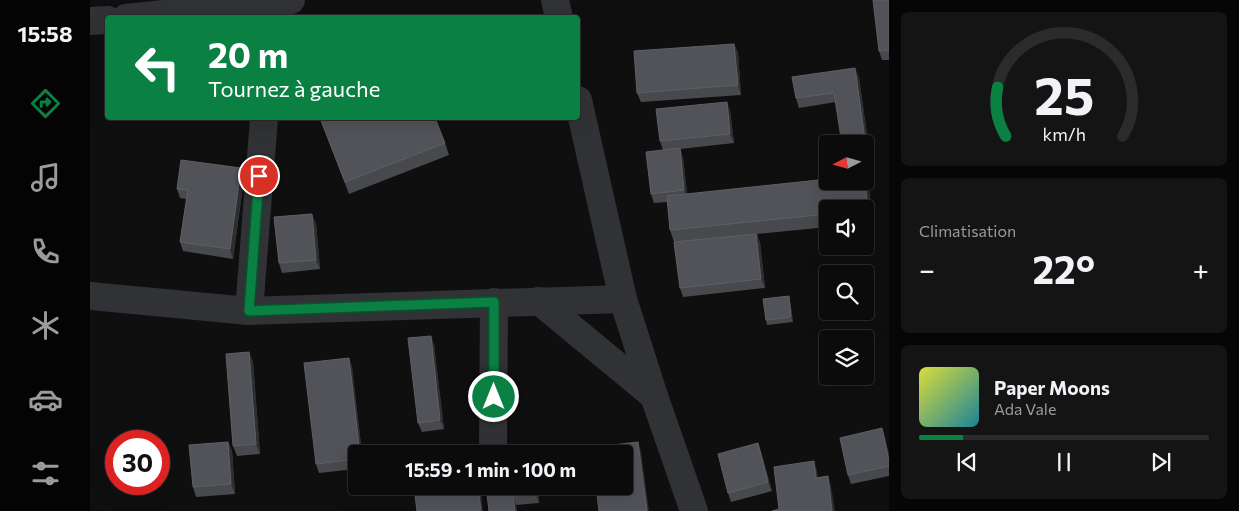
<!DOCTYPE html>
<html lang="fr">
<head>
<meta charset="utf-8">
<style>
  body { margin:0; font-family:Commissioner,sans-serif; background:#141415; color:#f1f3f6; height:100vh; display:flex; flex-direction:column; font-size:19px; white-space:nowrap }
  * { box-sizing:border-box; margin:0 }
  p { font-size:16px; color:#9a9b9d }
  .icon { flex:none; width:28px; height:28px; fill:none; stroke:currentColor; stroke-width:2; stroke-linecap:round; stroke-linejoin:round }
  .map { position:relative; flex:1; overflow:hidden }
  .details { display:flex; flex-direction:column; gap:12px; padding:12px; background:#060607; width:350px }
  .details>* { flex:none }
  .top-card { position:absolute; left:15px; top:15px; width:475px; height:105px; border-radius:5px; box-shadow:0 5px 20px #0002,0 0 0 1px #2b2b2d; background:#0b8043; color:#fff; overflow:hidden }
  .needle { width:32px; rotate:264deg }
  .buttons { position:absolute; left:729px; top:135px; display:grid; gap:10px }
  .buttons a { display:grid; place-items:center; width:55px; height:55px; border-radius:5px; background:#0b0b0c; box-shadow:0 5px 20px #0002,0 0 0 1px #2b2b2d; font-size:25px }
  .speed { position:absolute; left:15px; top:430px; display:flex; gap:10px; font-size:25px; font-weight:700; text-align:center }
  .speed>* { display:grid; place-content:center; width:65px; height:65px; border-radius:50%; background:#0b0b0c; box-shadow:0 5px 20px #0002,0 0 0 1px #2b2b2d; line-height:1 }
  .speed .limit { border:8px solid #d22; background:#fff; color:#111 }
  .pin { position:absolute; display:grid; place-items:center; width:42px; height:42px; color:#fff; margin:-21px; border:2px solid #fff; border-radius:50%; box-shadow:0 1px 5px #0007 }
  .me { position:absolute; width:55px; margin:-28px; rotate:0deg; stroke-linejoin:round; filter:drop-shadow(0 0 4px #0008) }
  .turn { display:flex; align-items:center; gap:18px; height:105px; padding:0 20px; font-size:22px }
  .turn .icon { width:65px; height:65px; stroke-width:2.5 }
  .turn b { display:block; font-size:35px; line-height:42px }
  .big { font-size:38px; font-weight:700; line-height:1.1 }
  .details .widget { flex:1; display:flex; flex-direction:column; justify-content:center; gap:8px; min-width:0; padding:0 18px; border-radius:8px; background:#141415 }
  .details .dial { align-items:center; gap:0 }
  .dial svg { height:130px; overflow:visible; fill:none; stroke:#2b2b2d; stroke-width:7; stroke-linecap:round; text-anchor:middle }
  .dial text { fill:#f1f3f6; stroke:none }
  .song { display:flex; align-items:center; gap:15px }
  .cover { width:60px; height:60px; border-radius:8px; background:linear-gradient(135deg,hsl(60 70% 55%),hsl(190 70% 35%)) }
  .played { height:5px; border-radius:2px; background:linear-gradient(90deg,#0b8043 15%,#2b2b2d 15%) }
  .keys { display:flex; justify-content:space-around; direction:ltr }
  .heat { display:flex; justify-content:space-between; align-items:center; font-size:28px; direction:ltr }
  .trip { position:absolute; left:258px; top:445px; width:285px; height:50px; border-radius:5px; background:#0b0b0c; box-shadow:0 5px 20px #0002,0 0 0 1px #2b2b2d; font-weight:700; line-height:50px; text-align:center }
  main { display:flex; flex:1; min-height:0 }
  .menu { display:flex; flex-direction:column; width:90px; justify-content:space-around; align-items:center; background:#040405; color:#9a9b9d }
  .menu .icon { width:35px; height:35px }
  .menu .current { color:#0b8043 }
  .menu b { font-size:22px; color:#f1f3f6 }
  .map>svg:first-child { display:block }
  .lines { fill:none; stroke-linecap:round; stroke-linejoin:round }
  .street { stroke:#313235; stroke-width:28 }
  .wall { fill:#48494d }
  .shaded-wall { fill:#2d2e30 }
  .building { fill:#515358; stroke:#5e6066 }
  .route-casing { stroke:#07532c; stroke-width:12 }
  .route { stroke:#0b8043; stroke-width:9 }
</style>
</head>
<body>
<main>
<nav class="menu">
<b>15:58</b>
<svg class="icon current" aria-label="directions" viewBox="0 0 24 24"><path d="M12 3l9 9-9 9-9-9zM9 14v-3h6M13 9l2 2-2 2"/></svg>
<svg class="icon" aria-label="music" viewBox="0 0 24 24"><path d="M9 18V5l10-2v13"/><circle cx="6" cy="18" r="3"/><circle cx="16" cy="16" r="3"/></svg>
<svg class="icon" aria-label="phone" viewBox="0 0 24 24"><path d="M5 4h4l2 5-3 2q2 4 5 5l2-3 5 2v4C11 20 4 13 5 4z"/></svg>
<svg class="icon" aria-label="climate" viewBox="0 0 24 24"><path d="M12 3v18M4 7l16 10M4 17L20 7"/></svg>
<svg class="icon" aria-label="car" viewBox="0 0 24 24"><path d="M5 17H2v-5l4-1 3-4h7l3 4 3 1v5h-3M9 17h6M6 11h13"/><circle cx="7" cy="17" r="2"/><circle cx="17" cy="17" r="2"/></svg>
<svg class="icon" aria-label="filters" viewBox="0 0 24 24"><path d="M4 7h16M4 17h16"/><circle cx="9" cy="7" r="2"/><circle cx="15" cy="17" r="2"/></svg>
</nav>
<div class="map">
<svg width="799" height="511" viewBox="0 0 799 511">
  <rect width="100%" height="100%" fill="#0f0f10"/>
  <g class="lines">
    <g class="street">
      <polyline points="465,0 469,18"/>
      <polyline points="36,18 201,0"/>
      <polyline points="0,21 18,20"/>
      <polyline points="488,100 533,299 564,396 604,511"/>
      <polyline points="0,296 159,311 533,299"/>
      <polyline points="449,301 564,396"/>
      <polyline points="159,311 174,118"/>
      <polyline points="403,454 404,302"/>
    </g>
  </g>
  <g class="wall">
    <polygon points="799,0 799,60 792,60 789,51"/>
    <polygon points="644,44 648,53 651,95 551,102 547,93"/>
    <polygon points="765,68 769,78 782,170 775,171 775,144 746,102 709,108 706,98"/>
    <polygon points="637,102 640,111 644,143 590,149 593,158 597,194 775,177 779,188 783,222 775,223 775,209 738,209 738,227 667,234 670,243 675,288 593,297 590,288 584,242 580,230 577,202 564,203 561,194 573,150 570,141"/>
    <polygon points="230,118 355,143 359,155 259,194"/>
    <polygon points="154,178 143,259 93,251 90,242 96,199 90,198 87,189"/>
    <polygon points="226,223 230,269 192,273 189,263"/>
    <polygon points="700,301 703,322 677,325 676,320"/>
    <polygon points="341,336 344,345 354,429 332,432 328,423"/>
    <polygon points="159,352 163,362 170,454 147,456 143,446"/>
    <polygon points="262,367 272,454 266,454 266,469 229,473 226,464"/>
    <polygon points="792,428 795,438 799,455 799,476 761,484 758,475"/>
    <polygon points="138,442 142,451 145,494 106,497 103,487"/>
    <polygon points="668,443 671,452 682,491 641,502 638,493"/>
    <polygon points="396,486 448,486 449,503 426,505 427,511 399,511"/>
  </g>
  <g class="shaded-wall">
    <polygon points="644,44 648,53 651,95 648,85"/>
    <polygon points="765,68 769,78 782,170 778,161"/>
    <polygon points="637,102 640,111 644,143 640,134"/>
    <polygon points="590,148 593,158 598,200 594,190"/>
    <polygon points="151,168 154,178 143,259 140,249"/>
    <polygon points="775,177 779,188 783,222 778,210"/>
    <polygon points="222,214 226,223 230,269 226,260"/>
    <polygon points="666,234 670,243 675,288 671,279"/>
    <polygon points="699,296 700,301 703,322 701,317"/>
    <polygon points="341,336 344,345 354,429 350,420"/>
    <polygon points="159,352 163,362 170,454 166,444"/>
    <polygon points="259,358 262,367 272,454 270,454"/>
    <polygon points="792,428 795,438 799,455 799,461"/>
    <polygon points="138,442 142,451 145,494 141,484"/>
    <polygon points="548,442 551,451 559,511 557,511"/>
    <polygon points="668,443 671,452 682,491 678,482"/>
    <polygon points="724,461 727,471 730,488 726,478"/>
    <polygon points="738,476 741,486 745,511 742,511"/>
    <polygon points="388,486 390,486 391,490 393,511 391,511"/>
    <polygon points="445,486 448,486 449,503 446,494"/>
    <polygon points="423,496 426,505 427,511 425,511"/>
  </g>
  <g class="building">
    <polygon points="783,0 799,0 799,50 789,51"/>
    <polygon points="644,44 648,85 547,93 544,51"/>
    <polygon points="765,68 778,161 775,161 775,144 752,144 744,93 706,98 702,77"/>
    <polygon points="637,102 640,134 570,141 566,109"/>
    <polygon points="230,118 345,118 355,143 255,182"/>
    <polygon points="590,148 594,190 561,194 556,152"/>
    <polygon points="91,160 151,168 140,249 90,242 98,190 87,189"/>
    <polygon points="738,179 738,181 775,181 778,210 775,210 775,209 738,209 738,214 580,230 577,196"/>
    <polygon points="222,214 226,260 189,263 184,217"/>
    <polygon points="666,234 671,279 590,288 584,242"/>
    <polygon points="699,296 701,317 676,320 673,299"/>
    <polygon points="341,336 350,420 328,423 318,338"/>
    <polygon points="159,352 166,444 143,446 136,354"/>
    <polygon points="259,358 270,454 266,454 266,459 226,464 214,363"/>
    <polygon points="792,428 799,461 799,466 758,475 750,438"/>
    <polygon points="138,442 141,484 103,487 99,445"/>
    <polygon points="548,442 557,511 509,511 506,486 534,486 534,454 524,454 523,445"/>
    <polygon points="668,443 678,482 638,493 628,454"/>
    <polygon points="724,461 726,478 738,476 742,511 682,511 689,509 684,467"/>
    <polygon points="332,486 388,486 391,511 327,511 324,487"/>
    <polygon points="396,486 445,486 446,494 423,496 425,511 399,511"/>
  </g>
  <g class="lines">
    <g class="route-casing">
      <polyline id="route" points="169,176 159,311 404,302 404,397"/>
    </g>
    <use href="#route" class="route"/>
  </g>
</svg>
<div class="buttons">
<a><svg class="needle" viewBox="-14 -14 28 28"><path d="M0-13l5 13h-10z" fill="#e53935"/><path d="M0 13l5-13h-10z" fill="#9a9b9d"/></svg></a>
<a><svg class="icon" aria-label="sound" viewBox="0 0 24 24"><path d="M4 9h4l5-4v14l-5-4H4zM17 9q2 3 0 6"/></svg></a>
<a><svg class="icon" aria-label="search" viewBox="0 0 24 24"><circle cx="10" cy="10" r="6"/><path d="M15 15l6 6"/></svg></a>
<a><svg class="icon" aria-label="layers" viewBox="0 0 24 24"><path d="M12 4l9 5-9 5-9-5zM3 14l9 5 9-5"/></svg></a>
</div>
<div class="speed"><div class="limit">30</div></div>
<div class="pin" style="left:169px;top:176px;background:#d93025"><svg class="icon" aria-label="arrive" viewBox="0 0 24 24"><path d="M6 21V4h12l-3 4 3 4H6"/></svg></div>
<svg class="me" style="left:404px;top:397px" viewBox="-20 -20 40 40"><circle r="17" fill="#0b8043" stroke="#fff" stroke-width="3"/><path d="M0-11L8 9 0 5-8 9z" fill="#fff"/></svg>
<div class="trip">15:59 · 1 min · 100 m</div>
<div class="top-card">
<div class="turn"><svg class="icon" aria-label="left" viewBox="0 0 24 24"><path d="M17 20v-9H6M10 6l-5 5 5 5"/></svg><div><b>20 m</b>Tournez à gauche</div></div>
</div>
</div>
<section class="details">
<div class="widget dial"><svg viewBox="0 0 100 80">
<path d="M14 69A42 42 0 1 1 86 69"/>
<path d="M14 69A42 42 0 0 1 9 39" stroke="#0b8043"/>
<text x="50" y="56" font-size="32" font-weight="700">25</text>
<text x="50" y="72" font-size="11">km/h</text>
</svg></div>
<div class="widget"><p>Climatisation</p>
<div class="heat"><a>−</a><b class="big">22°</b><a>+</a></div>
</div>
<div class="widget">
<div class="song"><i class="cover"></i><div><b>Paper Moons</b><p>Ada Vale</p></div></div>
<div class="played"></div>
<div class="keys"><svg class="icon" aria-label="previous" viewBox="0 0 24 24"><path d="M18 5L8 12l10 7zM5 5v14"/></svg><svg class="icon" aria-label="pause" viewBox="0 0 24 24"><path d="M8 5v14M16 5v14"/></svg><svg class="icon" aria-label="next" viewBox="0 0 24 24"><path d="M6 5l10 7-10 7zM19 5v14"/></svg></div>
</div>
</section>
</main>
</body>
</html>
